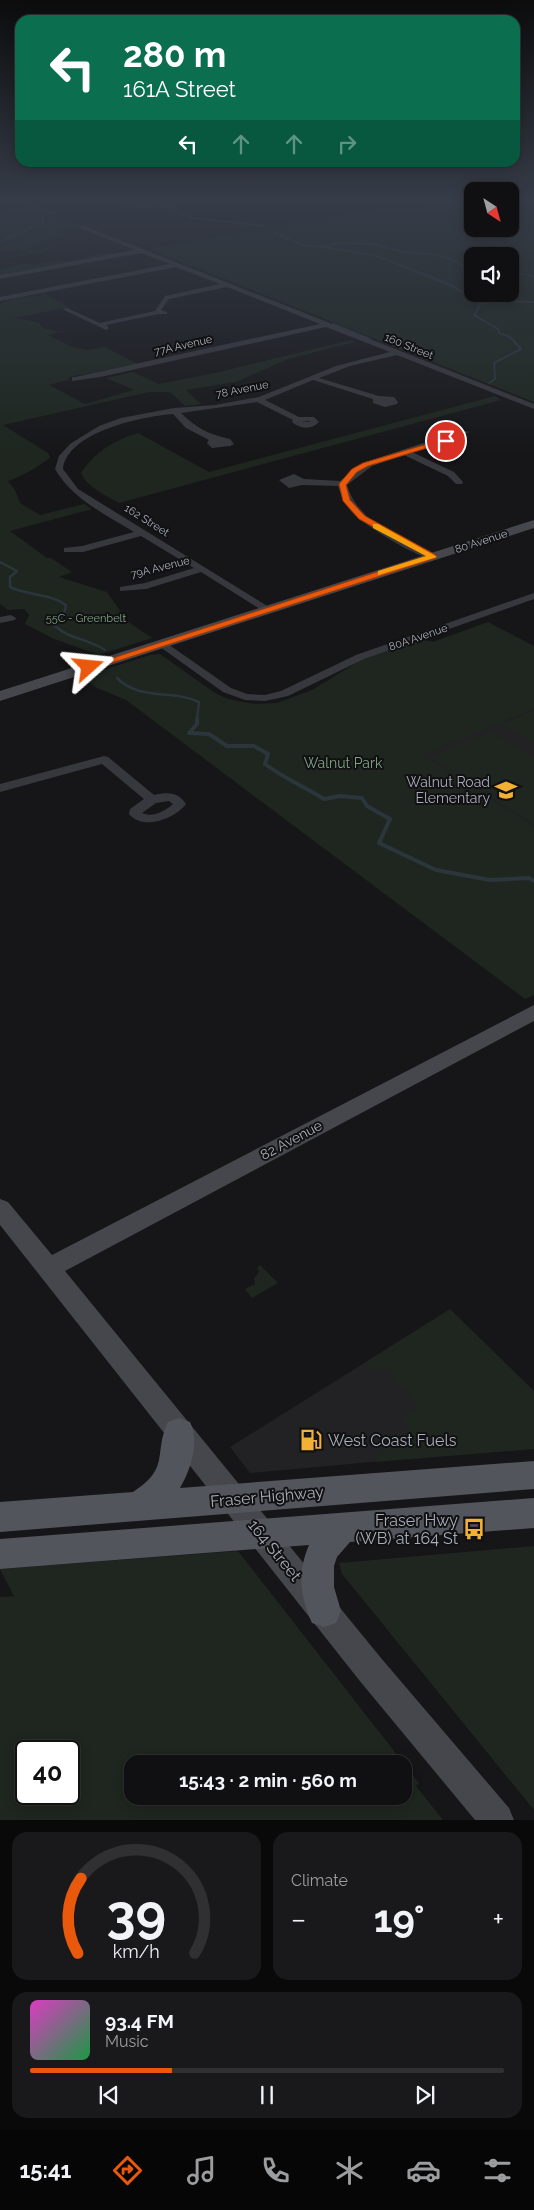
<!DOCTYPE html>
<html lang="en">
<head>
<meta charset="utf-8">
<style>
  body { margin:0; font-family:Raleway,sans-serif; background:#19191b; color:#f1f3f6; height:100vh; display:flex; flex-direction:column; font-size:19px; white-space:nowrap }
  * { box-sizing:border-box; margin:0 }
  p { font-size:16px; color:#9c9d9f }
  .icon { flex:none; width:28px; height:28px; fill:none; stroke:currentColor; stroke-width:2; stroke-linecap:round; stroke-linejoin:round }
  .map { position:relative; height:1820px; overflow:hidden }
  .details { display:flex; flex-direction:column; gap:12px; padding:12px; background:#09090a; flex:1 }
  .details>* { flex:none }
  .guide { position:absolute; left:15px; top:15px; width:505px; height:152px; border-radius:15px; box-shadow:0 2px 12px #0003,0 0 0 1px #303032; background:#0b6e4f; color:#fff; overflow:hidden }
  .needle { width:32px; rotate:144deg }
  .buttons { position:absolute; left:464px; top:182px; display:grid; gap:10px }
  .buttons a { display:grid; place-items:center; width:55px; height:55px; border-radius:10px; background:#101012; box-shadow:0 2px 12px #0003,0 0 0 1px #303032; font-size:25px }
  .speed { position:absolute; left:15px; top:1740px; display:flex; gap:10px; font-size:25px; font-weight:700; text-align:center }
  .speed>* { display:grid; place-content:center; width:65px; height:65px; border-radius:50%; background:#101012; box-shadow:0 2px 12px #0003,0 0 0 1px #303032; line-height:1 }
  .speed .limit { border:2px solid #111; border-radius:8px; background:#fff; color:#111 }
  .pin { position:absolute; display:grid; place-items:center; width:42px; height:42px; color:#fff; margin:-21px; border:2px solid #fff; border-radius:50%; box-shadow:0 1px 5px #0007 }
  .me { position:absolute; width:55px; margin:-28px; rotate:72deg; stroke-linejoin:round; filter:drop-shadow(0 0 4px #0008) }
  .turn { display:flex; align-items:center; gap:18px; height:105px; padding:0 25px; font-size:22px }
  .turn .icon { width:65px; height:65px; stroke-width:2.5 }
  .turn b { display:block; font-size:35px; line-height:42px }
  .lanes { display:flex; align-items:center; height:48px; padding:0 25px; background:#0003; justify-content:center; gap:25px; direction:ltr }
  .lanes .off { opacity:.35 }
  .big { font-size:38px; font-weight:700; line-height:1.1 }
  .details .widget { flex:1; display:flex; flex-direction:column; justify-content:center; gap:8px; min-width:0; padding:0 18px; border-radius:15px; background:#19191b }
  .details .dial { align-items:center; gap:0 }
  .dial svg { height:130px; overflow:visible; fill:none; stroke:#303032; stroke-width:7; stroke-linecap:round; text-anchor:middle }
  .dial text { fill:#f1f3f6; stroke:none }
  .song { display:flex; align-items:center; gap:15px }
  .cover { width:60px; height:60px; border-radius:8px; background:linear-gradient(135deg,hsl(310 70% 55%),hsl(140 70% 35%)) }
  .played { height:5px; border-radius:2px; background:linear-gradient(90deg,#ea580c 30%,#303032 30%) }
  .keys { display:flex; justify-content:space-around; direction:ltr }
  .heat { display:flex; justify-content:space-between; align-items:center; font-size:28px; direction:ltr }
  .details .tiles { flex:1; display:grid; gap:12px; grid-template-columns:1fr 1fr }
  .widget:last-child { grid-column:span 2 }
  .trip { position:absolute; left:124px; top:1755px; width:288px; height:50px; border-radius:15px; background:#101012; box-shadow:0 2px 12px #0003,0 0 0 1px #303032; font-weight:700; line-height:50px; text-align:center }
  .menu { display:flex; height:80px; justify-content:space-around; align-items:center; background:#060607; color:#9c9d9f }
  .menu .icon { width:35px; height:35px }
  .menu .current { color:#ea580c }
  .menu b { font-size:22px; color:#f1f3f6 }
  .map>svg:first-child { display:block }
  .built { fill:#222225 }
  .green { fill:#1e261f; fill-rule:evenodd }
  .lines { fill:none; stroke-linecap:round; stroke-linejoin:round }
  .stream-far2 { stroke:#2c353c; stroke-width:2 }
  .stream-far1 { stroke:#2c353c; stroke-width:2.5 }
  .stream { stroke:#2c353c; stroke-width:4 }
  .street { fill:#37383d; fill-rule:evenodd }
  .secondary { fill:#45474d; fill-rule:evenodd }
  .primary { fill:#53555c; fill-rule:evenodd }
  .route { fill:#ea580c; stroke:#983908 }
  .slow { fill:#f59e0b }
  .labels { text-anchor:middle; stroke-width:4; stroke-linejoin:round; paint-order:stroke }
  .far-street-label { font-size:11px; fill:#a8adb8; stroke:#111113 }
  .far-park-label { font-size:11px; fill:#7fa381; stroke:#111113 }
  .park-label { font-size:14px; fill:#7fa381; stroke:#111113 }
  .poi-label { font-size:14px; fill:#a8adb8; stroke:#111113; text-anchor:end }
  .street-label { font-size:14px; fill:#a8adb8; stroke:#111113 }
  .near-poi-label { font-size:16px; fill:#a8adb8; stroke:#111113; text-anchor:start }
  .near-street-label { font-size:16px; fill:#a8adb8; stroke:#111113 }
</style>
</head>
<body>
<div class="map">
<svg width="534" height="1820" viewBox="0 0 534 1820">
  <rect width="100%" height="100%" fill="#161618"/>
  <g class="built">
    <polygon points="534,709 534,826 422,755"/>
    <polygon points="417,1330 460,1454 250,1473 230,1447"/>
  </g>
  <g class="green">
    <path d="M429 200H472V229H510V200H534V402L149 249ZM472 256H510V294H472Z"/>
    <polygon points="16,207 31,209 78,227 62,231 60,233 66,238 44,241 26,249 37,250 76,239 39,253 0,259 27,252 18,250 0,250 0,211"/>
    <polygon points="126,253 0,276 0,270 21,264 39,265 41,262 71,261 99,254"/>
    <path d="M40 293 45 294 69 307 14 318 38 322 43 328 58 332 84 327 48 335 72 347 89 350 105 347 138 364 69 377 68 380 49 385 85 404 134 390 106 378 133 372 159 384 215 373 351 340 355 342 288 359 236 382 186 390 201 404 185 406 170 392H149L3 425 48 453 50 457C43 465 20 477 8 481L15 490 20 503 40 515 84 504 92 509 10 531 47 558H51L72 572 59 577 107 592 127 621 152 638 99 655 54 639 25 624 29 615 24 609 8 610 0 604V304L18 297 42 296Z"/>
    <path d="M495 396 501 400 119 503C105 495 88 488 81 473 96 451 113 441 138 433L209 472Z"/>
    <polygon points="488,622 534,646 534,709 423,755 534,826 534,995 525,999 126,700 97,688 81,677 150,655 160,654 215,693 228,699 254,704 277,703 312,690 361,660 419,638 433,642"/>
    <polygon points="534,711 534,743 501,724"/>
    <polygon points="491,732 534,757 534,824 429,757"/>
    <polygon points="260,1265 278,1283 252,1298 245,1289 255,1284 254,1278 259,1272 257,1268"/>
    <path d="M450 1309 534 1391V1449L375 1462C379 1448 398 1442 409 1435L405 1416 417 1407 406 1389 395 1382 392 1370 369 1369 366 1362Z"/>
    <polygon points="534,1546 534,1810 342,1574 339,1563"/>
    <path d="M238 1551 419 1783 416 1786 443 1820H0V1597L14 1596 0 1569ZM26 1751H69V1794H26ZM132 1764H402V1796H132Z"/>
  </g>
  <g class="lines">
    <g class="stream-far2">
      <polyline points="10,200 56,214"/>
      <polyline points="112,200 128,205 154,206"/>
      <polyline points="158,207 178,208 176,212 193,218 264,226"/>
      <polyline points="277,232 275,233 303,245 323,247 338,243 374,244 403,252 436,255 454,260 463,266 472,266"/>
      <polyline points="0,242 43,222 43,217"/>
      <polyline points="324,247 377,256 453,286 459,291 472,293"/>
      <polyline points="510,273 522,274"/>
      <polyline points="528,275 534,277"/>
      <polyline points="474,294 496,300"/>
      <polyline points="502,301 534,302"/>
      <polyline points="480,303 488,303 489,298"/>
      <polyline points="480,305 474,315 498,329 499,333 510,337 521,349 494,363 495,379 489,383"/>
      <polyline points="333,324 370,339"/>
    </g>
    <g class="stream-far1">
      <path d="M0 562 17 571 10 577V587C29 596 49 593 66 605L64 614 55 626C69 639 89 639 105 650"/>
      <path d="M117 678C140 701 171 689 199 702L197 720"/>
    </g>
    <path class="stream" d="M197 719V724L189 733 209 734 227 746H254L268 754 265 764C285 779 303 786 324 799L340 796 362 798 367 806 390 819 379 843 436 870 490 880 529 878 534 881"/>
    <g class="street">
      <path d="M82 225 534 404V409L397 355 350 366 319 378 379 396 394 397 398 402 397 404 385 407 373 403V399L313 380 265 400 299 417H314L319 422C312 430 300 429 292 422L293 420 257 402 181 413C196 428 210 435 230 439L234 444 230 446 212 448 207 443 209 440 186 428 173 414C143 416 67 432 63 469L78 489 272 609 267 612 263 611 201 572 146 589 120 591V587L145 583 194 568 141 536 83 552H64V548L82 546 134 532C105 514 72 499 55 469L59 456 70 444 99 426 121 418 174 408 215 405 259 397 336 366 390 352 326 327 100 377 72 381V377H75L320 324 227 287 169 299 161 310 167 312V314H159L106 325 109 328 106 330 62 309 67 308 100 323 155 311 165 296 220 284 176 267 0 301V297L170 264 141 253 0 279V275L135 250 80 228ZM301 421H309L310 422Z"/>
      <path d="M462 430 469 432 453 441 412 452 454 472 463 482 462 484H456L448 476 404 455 372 466 347 485C358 524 403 538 436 555V559C423 562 360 523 350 510 344 503 341 495 338 486L302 485 289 488 279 480 294 474 304 479 340 481 366 462Z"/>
      <polygon points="534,593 534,599 364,659 288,696 265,701 245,700 223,692 156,644 161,641 165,642 231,688 247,694 265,695 281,691 356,655"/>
      <polygon points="11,615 16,618 15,620 0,623 0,617"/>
      <path d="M104 756 108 757 154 795C168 792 178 792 186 804 175 819 143 831 129 814L130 809 144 799 102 764 0 792V784ZM169 801 173 804C165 811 153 818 142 813L156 803Z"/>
    </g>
    <g class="secondary">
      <polygon points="534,520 534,528 0,701 0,691"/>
      <polygon points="534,1005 534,1021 65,1271 381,1658 509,1808 514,1820 475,1820 359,1680 0,1225 0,1199 8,1202 52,1255"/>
    </g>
    <g class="primary">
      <path d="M179 1418 190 1422C200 1442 191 1469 180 1488L534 1461V1489L0 1532V1502L133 1492C171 1468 153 1453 168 1422Z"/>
      <path d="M534 1498V1528L350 1542 337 1557 334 1566V1587L341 1611 336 1623 324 1627 312 1623C300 1595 297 1573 309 1545L0 1569V1539Z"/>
    </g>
  </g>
  <linearGradient id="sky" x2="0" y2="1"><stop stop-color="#0c0c0d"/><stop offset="0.44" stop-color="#363c48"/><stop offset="1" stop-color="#363c48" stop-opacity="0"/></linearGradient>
  <rect width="534" height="455" fill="url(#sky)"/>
  <polygon class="route" points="444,439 450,441 368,466 357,472 346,485 350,500 365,516 436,555 436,558 93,669 85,667 426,556 359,519 343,501 339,484 352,469 363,463"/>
  <polygon class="slow" points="373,524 378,524 437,557 378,575 378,571 426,556 373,528"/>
  <defs>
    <g id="school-bare" transform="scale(1.725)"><path d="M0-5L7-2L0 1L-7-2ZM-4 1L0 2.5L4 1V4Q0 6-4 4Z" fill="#f2b134" stroke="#111113" stroke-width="2.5" paint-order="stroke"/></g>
    <g id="fuel-bare" transform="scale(1.725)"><path d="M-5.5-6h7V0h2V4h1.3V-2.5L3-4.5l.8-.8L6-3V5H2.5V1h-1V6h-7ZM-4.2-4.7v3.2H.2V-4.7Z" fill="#f2b134" stroke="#111113" stroke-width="2.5" paint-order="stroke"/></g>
    <g id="bus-bare" transform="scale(1.725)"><path d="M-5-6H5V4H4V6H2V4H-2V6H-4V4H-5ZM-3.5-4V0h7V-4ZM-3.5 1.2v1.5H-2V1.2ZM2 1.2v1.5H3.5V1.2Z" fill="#f2b134" stroke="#111113" stroke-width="2.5" paint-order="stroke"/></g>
  </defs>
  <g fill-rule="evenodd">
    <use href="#school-bare" x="506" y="790"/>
    <use href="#fuel-bare" x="311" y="1440"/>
    <use href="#bus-bare" x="474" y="1529"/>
  </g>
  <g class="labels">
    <g class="far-street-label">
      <text transform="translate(183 345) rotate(-13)" y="4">77A Avenue</text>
      <text transform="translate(409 346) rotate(22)" y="4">160 Street</text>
      <text transform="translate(242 389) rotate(-11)" y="4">78 Avenue</text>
      <text transform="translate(147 520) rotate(32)" y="4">162 Street</text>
      <text transform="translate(481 541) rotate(-18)" y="4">80 Avenue</text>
      <text transform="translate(160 567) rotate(-14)" y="4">79A Avenue</text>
      <text transform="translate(418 637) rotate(-19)" y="4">80A Avenue</text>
    </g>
    <g class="far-park-label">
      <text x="86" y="622">55C - Greenbelt</text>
    </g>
    <g class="park-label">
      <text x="343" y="768">Walnut Park</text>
    </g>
    <g class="poi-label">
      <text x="490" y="787">Walnut Road<tspan x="490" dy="16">Elementary</tspan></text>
    </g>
    <g class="street-label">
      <text transform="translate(291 1140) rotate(-28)" y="5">82 Avenue</text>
    </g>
    <g class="near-poi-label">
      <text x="328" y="1446">West Coast Fuels</text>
      <text x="458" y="1526" text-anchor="end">Fraser Hwy<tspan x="458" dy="18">(WB) at 164 St</tspan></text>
    </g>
    <g class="near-street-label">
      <text transform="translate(267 1496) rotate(-5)" y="6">Fraser Highway</text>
      <text transform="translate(275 1550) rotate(51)" y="6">164 Street</text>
    </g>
  </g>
</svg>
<div class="buttons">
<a><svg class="needle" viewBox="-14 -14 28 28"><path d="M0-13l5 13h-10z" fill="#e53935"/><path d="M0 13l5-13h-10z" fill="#9c9d9f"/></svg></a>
<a><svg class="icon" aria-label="sound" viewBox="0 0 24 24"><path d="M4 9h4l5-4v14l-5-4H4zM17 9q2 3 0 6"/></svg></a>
</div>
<div class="speed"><div class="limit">40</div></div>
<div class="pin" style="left:446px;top:441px;background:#d93025"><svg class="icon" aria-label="arrive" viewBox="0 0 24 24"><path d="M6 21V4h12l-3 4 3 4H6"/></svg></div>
<svg class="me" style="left:89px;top:667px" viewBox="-20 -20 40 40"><path d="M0-17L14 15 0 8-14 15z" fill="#ea580c" stroke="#fff" stroke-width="4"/></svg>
<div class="trip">15:43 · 2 min · 560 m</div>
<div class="guide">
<div class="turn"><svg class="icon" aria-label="left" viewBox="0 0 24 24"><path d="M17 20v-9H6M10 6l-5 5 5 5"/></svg><div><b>280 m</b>161A Street</div></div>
<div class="lanes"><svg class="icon" aria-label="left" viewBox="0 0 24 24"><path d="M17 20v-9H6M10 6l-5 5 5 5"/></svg><svg class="icon off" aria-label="ahead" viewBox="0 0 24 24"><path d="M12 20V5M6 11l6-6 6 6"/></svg><svg class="icon off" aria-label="ahead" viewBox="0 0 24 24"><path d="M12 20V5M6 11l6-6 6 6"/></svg><svg class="icon off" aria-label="right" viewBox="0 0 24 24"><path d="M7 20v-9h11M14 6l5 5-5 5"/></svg></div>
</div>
</div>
<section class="details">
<div class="tiles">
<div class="widget dial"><svg viewBox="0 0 100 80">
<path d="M14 69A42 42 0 1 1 86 69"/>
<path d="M14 69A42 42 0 0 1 16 23" stroke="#ea580c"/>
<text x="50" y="56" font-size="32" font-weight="700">39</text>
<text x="50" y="72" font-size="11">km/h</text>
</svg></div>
<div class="widget"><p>Climate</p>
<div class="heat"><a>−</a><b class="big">19°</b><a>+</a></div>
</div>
<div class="widget">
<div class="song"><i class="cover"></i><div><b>93.4 FM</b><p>Music</p></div></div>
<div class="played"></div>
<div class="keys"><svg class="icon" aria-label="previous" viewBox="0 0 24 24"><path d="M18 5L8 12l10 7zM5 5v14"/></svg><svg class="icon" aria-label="pause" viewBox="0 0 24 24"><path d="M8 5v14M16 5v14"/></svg><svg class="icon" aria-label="next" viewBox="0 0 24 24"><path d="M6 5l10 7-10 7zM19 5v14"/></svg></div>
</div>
</div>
</section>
<nav class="menu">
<b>15:41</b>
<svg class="icon current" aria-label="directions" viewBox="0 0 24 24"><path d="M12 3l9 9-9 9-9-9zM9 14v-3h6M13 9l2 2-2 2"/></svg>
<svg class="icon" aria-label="music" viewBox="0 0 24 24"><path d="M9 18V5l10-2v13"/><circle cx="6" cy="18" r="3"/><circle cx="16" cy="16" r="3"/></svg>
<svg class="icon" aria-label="phone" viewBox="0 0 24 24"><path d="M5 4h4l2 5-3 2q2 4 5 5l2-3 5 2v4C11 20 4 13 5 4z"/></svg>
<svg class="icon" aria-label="climate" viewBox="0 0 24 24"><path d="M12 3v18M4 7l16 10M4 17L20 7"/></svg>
<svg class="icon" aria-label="car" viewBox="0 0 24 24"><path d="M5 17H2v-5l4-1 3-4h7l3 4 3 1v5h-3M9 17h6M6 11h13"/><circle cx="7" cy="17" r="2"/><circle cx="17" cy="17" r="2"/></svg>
<svg class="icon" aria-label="filters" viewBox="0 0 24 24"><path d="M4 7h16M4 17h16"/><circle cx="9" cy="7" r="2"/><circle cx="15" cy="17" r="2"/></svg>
</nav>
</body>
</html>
